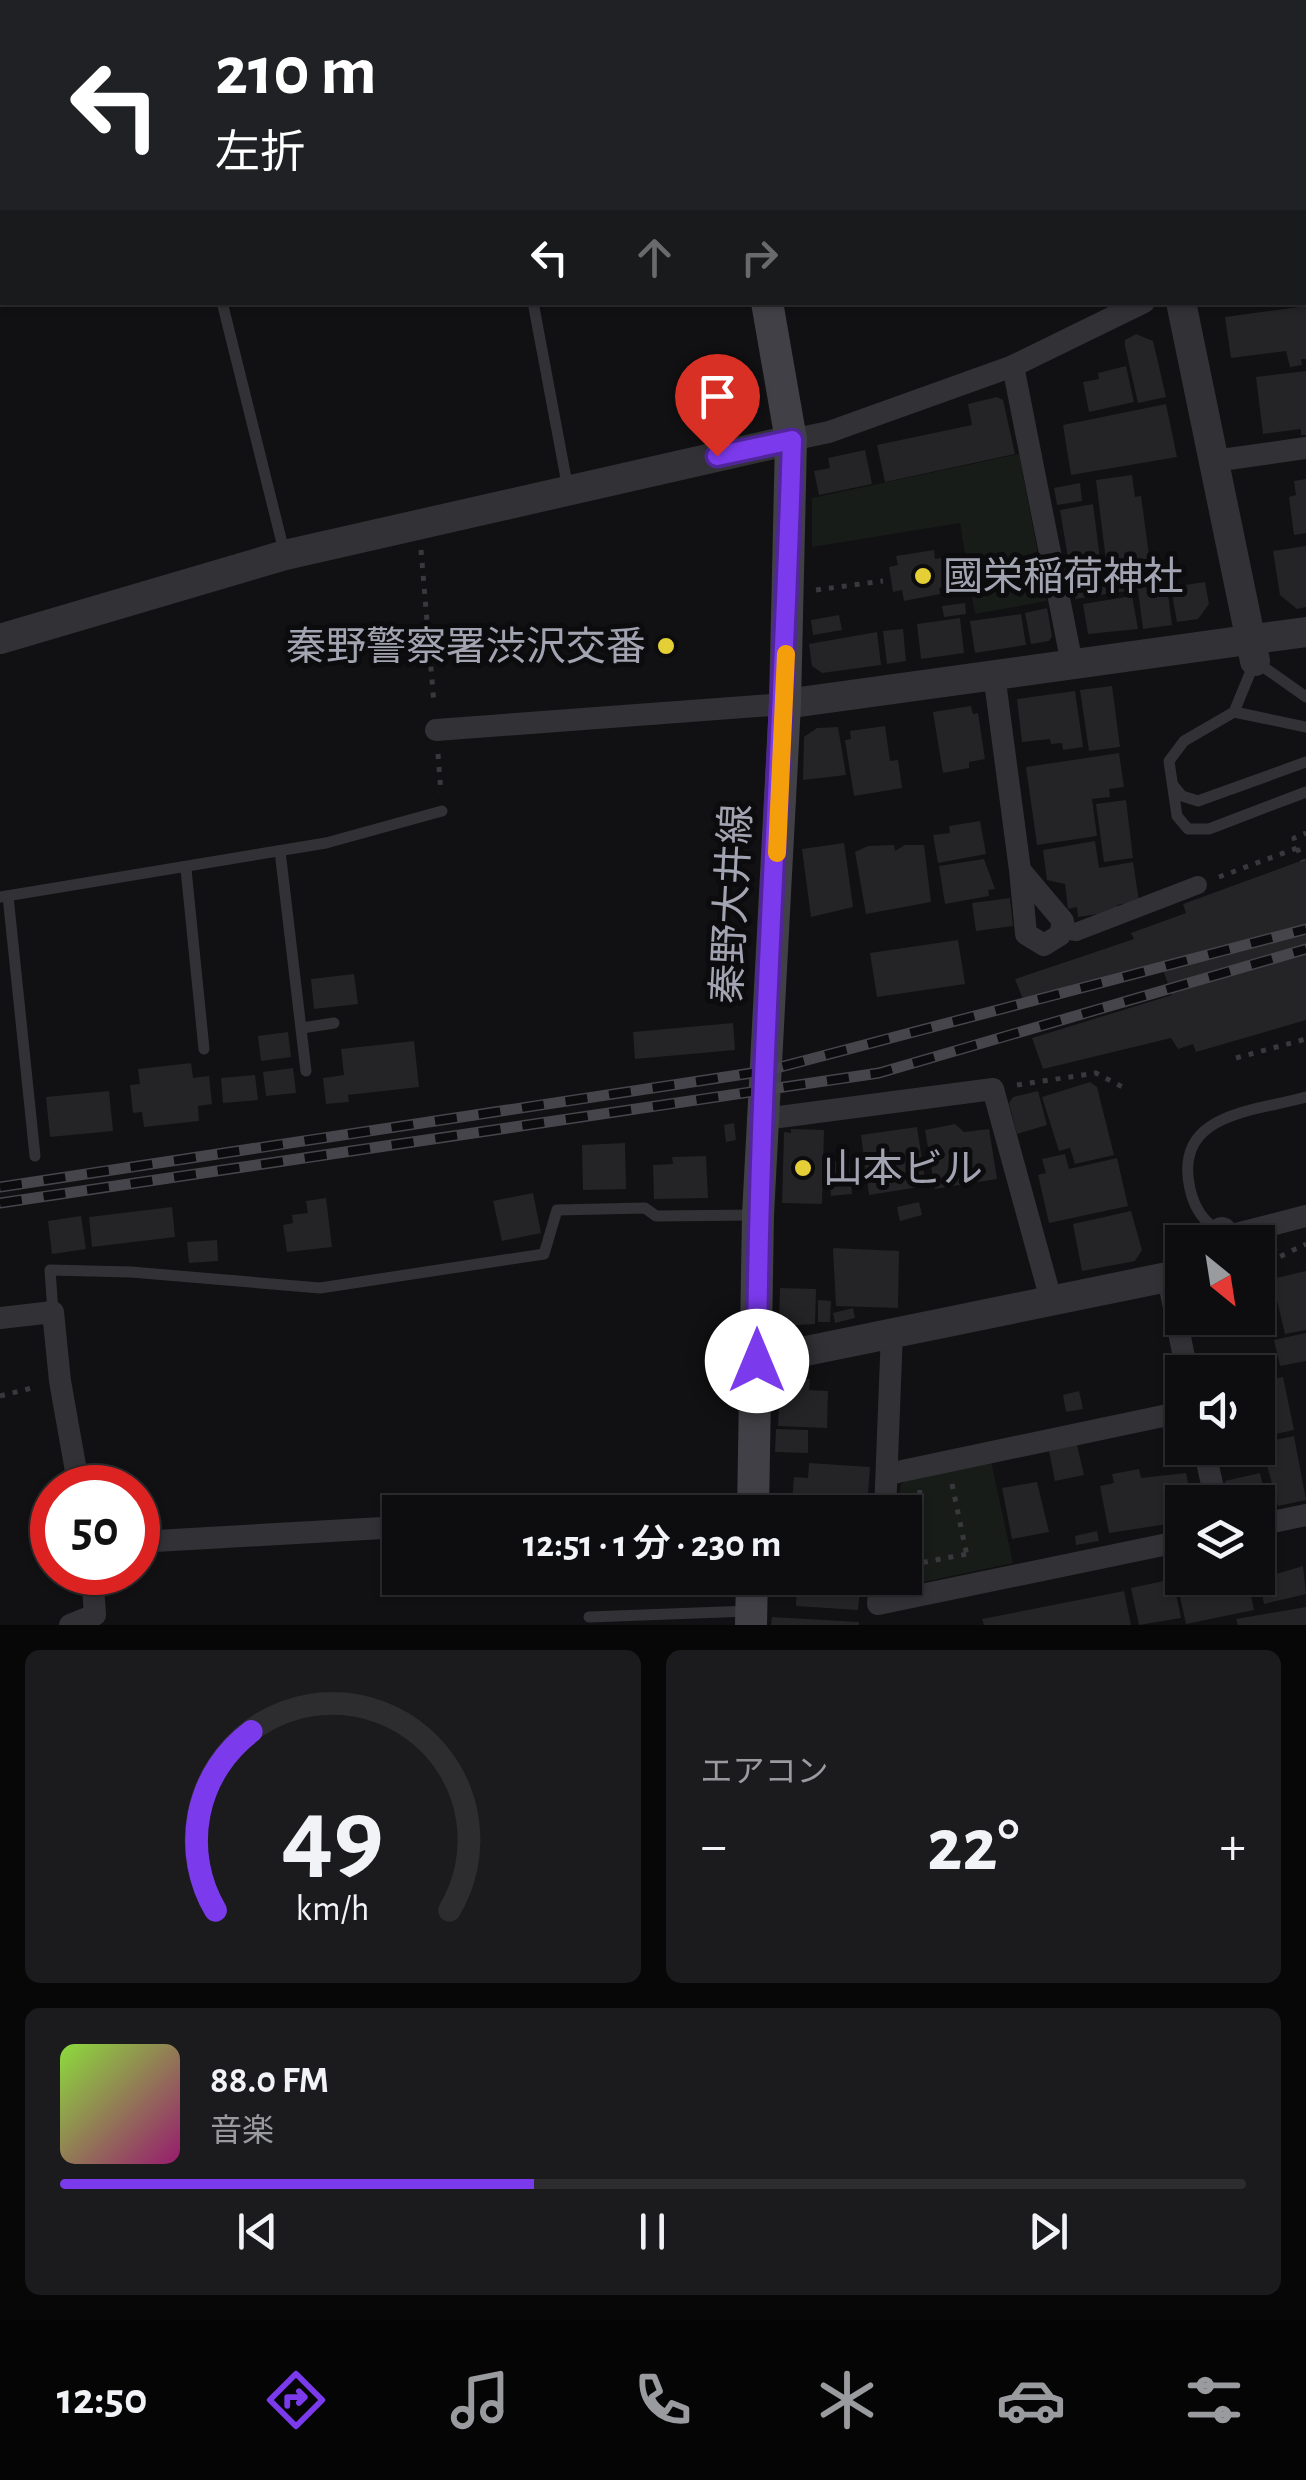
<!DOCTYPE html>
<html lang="ja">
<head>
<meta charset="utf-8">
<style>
  body { margin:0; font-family:"Alegreya Sans","Noto Sans JP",sans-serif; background:#1b1a1c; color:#f1f3f6; height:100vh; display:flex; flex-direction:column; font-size:38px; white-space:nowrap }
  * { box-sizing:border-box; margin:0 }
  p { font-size:32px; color:#9a9b9e }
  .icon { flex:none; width:55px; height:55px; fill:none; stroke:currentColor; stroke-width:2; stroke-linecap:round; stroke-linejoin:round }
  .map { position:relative; height:1625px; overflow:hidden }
  .drawer { display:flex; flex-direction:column; gap:25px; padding:25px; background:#070708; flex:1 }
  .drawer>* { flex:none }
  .hud { position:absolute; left:0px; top:0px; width:1308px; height:305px; box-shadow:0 2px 8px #0004,0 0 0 2px #2d2c2e; background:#202124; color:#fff; overflow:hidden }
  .needle { width:65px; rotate:150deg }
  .controls { position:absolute; left:1165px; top:1225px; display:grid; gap:20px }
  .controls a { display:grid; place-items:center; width:110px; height:110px; border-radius:0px; background:#0d0c0e; box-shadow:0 2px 8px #0004,0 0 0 2px #2d2c2e; font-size:50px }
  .speed { position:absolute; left:30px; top:1465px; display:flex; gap:20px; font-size:50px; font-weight:700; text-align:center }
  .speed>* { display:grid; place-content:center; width:130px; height:130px; border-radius:50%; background:#0d0c0e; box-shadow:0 2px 8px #0004,0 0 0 2px #2d2c2e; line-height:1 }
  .speed .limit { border:15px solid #d22; background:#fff; color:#111 }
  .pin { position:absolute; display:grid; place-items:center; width:85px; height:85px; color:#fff; margin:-102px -42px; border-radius:50% 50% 50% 0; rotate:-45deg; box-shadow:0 0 10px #0007 }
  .pin .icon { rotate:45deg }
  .me { position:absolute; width:110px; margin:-55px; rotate:0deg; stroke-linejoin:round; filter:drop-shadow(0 0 8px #0008) }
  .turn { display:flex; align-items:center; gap:35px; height:210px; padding:0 50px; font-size:45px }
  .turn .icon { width:130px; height:130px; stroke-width:2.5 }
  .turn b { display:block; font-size:70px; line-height:85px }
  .lanes { display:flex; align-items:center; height:95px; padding:0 50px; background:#0003; justify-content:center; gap:50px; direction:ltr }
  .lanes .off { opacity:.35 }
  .big { font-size:75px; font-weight:600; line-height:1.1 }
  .drawer .widget { flex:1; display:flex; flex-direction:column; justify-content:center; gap:15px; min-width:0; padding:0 35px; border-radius:15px; background:#1b1a1c }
  .drawer .dial { align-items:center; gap:0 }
  .dial svg { height:260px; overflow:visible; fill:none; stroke:#2d2c2e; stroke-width:7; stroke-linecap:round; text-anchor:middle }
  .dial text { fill:#f1f3f6; stroke:none }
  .song { display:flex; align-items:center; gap:30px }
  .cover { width:120px; height:120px; border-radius:15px; background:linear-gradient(135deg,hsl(90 70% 55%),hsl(320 70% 35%)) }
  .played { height:10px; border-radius:5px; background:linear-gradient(90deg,#7c3aed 40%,#2d2c2e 40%) }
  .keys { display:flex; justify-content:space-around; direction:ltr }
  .heat { display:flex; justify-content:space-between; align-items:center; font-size:55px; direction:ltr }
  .drawer .tiles { flex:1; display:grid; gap:25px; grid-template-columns:1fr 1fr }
  .widget:last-child { grid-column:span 2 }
  .trip { position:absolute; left:382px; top:1495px; width:540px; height:100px; border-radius:0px; background:#0d0c0e; box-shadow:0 2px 8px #0004,0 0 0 2px #2d2c2e; font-weight:600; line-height:100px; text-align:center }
  .tab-bar { display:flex; height:160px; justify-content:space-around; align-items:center; background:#050506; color:#9a9b9e }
  .tab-bar .icon { width:70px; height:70px }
  .tab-bar .active { color:#7c3aed }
  .tab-bar b { font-size:45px; color:#f1f3f6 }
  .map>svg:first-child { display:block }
  .green { fill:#171c19 }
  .building { fill:#242326 }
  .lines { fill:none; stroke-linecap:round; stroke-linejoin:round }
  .path { stroke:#38383d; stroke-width:5; stroke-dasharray:5 8; stroke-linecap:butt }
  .service { stroke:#323236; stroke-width:11 }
  .pedestrian { stroke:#323236; stroke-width:18 }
  .minor { stroke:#323236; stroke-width:22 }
  .tertiary { stroke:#323236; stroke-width:30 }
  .secondary { stroke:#404046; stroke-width:32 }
  .rail-casing { stroke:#45454b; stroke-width:11 }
  .rail { stroke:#0c0b0d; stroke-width:8; stroke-dasharray:22; stroke-linecap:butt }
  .route-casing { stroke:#51269a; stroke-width:25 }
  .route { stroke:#7c3aed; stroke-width:18 }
  .slow { stroke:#f59e0b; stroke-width:18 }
  .poi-dot { fill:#e4cf36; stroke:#0c0b0d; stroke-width:4 }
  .labels { text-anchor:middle; stroke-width:10; stroke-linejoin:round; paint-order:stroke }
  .poi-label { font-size:40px; fill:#a2a4b1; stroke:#0c0b0d; text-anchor:start }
  .street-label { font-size:40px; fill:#a2a4b1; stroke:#0c0b0d }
</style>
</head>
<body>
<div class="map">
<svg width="1306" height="1625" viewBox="0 0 1306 1625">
  <rect width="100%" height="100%" fill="#111012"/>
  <g class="green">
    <polygon points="1019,454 1047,601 975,614 960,523 812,547 812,498"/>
    <polygon points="991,1461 1013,1563 909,1585 899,1580 905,1578 905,1512 897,1512 901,1484 909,1478"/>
  </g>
  <g class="building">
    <polygon points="1306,306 1306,359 1301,359 1302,365 1290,367 1286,351 1231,358 1225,317"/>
    <polygon points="1136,334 1153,341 1166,397 1138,403 1125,346 1125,340"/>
    <polygon points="1126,366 1134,402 1089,412 1083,382 1099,379 1098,373"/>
    <polygon points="1306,371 1306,435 1301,435 1301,429 1263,434 1256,377"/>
    <polygon points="997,397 1003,400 1015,454 885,482 877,445 972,425 968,404"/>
    <polygon points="1166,404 1177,457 1071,475 1063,425"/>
    <polygon points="865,450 872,484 819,495 814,471 830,468 828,458"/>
    <polygon points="1132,475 1135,497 1141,496 1150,563 1159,569 1162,587 1167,586 1172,625 1143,629 1138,590 1110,593 1096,480"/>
    <polygon points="1306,479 1306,533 1294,535 1289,497 1296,495 1294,481"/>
    <polygon points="1080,483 1082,501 1057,505 1054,488"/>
    <polygon points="1093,504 1100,559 1069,564 1060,510"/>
    <polygon points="1306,546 1306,607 1297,609 1280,595 1273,551"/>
    <polygon points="934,550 935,559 953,556 958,585 939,588 940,594 904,601 902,590 893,592 889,567 898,565 896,556"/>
    <polygon points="1102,561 1107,594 1075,599 1071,566"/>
    <polygon points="1205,582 1209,604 1198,619 1177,622 1172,594 1186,592 1185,585"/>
    <polygon points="1132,596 1138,629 1088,634 1083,604"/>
    <polygon points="965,603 966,614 944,617 942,606"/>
    <polygon points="1047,608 1052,636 1049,641 1031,644 1025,613"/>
    <polygon points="1021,614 1026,645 975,653 970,621"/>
    <polygon points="839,615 842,630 813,635 811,620"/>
    <polygon points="960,618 964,653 921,659 917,624"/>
    <polygon points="903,629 906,661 887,664 883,631"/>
    <polygon points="877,632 881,665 822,673 812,666 809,644"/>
    <polygon points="1112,686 1120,747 1089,751 1080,690"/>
    <polygon points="1075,691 1083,747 1063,750 1062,743 1051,744 1050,739 1022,742 1017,699"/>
    <polygon points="971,706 973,714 978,713 985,759 969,762 969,768 943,773 933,712"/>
    <polygon points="885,726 890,761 898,760 902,788 854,796 845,740 851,739 850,731"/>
    <polygon points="838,727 846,775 803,780 804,737 817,728"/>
    <polygon points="1119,753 1124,787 1109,789 1110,797 1092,799 1097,836 1037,845 1026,767"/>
    <polygon points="1126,800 1133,858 1104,862 1096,804"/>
    <polygon points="980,821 986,854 938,863 933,835 950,833 949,826"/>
    <polygon points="1095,841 1099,868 1133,862 1139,901 1117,905 1119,911 1078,917 1077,907 1068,909 1065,884 1047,880 1043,850"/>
    <polygon points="844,843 853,907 811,917 802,849"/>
    <polygon points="894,845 895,851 905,845 924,845 931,902 866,914 855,852 868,846"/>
    <polygon points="984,859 995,889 988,890 989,896 945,904 939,866"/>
    <polygon points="1306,859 1306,1020 1196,1052 1193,1044 1178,1049 1171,1038 1043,1069 1032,1038 1172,995 1162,967 1024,1002 1015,979 1134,939 1131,933 1186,913 1183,904"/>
    <polygon points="1010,898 1013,926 976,931 972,903"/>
    <polygon points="958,940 965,984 877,997 870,953"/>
    <polygon points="354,974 358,1004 314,1009 311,979"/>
    <polygon points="733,1023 735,1050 635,1059 633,1032"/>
    <polygon points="288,1032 291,1057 261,1061 258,1036"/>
    <polygon points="414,1041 419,1087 348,1095 349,1102 326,1104 323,1078 344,1075 341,1049"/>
    <polygon points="191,1063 193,1078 209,1076 212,1104 198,1106 199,1121 144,1127 142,1112 133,1113 130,1085 140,1084 138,1069"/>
    <polygon points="293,1068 296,1093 266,1096 263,1072"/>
    <polygon points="255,1075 258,1100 223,1103 221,1078"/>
    <polygon points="1090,1082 1097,1087 1114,1155 1075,1164 1070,1148 1059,1151 1042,1097"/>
    <polygon points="109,1091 113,1131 50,1137 46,1097"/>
    <polygon points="1038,1091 1047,1125 1017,1134 1009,1103 1013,1097"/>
    <polygon points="734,1123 736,1140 726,1142 724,1125"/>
    <polygon points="955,1124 964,1132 989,1129 997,1179 935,1189 925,1130"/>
    <polygon points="917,1127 926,1186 869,1195 861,1135"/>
    <polygon points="791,1129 824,1130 822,1204 782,1203 784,1132 791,1133"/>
    <polygon points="625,1143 626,1189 583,1190 582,1145"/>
    <polygon points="1065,1154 1069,1169 1117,1158 1128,1206 1049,1223 1038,1175 1046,1173 1042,1159"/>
    <polygon points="706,1156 708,1198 654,1199 653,1165 673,1164 672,1157"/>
    <polygon points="849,1160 852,1194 831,1196 828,1162"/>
    <polygon points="533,1193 541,1233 502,1241 493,1201"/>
    <polygon points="326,1198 332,1247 287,1252 283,1225 293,1223 292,1215 308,1213 306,1201"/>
    <polygon points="919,1202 922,1215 900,1221 897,1207"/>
    <polygon points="172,1207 175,1237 92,1247 89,1217"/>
    <polygon points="1131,1211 1142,1250 1135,1261 1082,1271 1073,1224"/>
    <polygon points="81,1216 86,1249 52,1254 48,1221"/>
    <polygon points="217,1240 218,1261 189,1263 187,1242"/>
    <polygon points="833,1248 899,1251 898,1308 836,1306"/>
    <polygon points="1306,1271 1306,1330 1285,1334 1272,1279"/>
    <polygon points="780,1288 816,1289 815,1324 779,1326"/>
    <polygon points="818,1300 831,1301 830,1322 818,1322"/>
    <polygon points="853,1308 855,1318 835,1323 833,1313"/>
    <polygon points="1306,1333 1306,1361 1280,1366 1274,1340"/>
    <polygon points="1283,1377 1294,1430 1258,1438 1258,1382"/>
    <polygon points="785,1378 810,1379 809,1390 828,1391 827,1428 778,1426 780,1384"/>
    <polygon points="1079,1391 1083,1409 1066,1412 1063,1395"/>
    <polygon points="776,1429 808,1430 808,1453 775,1452"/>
    <polygon points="1294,1436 1306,1500 1278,1506 1261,1443"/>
    <polygon points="1077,1445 1084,1475 1055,1481 1049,1451"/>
    <polygon points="809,1463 870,1467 867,1507 792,1501 794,1477 808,1478"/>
    <polygon points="1139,1469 1141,1478 1186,1473 1192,1502 1182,1502 1182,1518 1174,1523 1109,1533 1100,1486 1114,1483 1112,1474"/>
    <polygon points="1260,1473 1268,1510 1258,1512 1258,1502 1228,1502 1225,1481"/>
    <polygon points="1037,1482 1049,1532 1012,1539 1002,1488"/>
    <polygon points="1097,1531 1099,1541 1076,1545 1075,1536"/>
    <polygon points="1303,1566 1306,1594 1264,1604 1259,1579"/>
    <polygon points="797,1578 861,1578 858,1610 796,1606"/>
    <polygon points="1176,1578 1247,1578 1254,1610 1186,1624"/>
    <polygon points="1173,1579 1181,1618 1139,1625 1131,1588"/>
    <polygon points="1124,1591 1131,1625 984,1625 982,1619"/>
    <polygon points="1306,1607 1306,1625 1238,1625 1236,1619"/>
    <polygon points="772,1617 859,1622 859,1625 771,1625"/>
  </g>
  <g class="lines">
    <g class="path">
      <polyline points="230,0 230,2"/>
      <polyline points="421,550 434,704"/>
      <polyline points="816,590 883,581"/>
      <polyline points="438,754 441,793"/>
      <polyline points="1297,848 1303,861"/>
      <polyline points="1219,877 1297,848 1294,838 1306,833"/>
      <polyline points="1236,1058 1306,1039"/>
      <polyline points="1017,1085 1096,1073 1128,1090"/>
      <polyline points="1273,1247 1279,1257 1306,1244"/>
      <polyline points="0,1396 36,1387"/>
      <polyline points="952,1484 967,1556"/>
      <polyline points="920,1490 914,1554 920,1563 967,1554"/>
    </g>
    <g class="service">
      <polyline points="1126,0 1126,2"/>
      <polyline points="222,302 284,551"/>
      <polyline points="533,302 568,489"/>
      <polyline points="1306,697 1255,661 1234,712 1184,741 1169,761 1177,816 1188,829 1209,829 1306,792"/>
      <polyline points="1234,712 1306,727"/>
      <polyline points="1173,785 1182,796 1198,801 1306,762"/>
      <polyline points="280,851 306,1071"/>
      <polyline points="186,869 204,1049"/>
      <polyline points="8,896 35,1156"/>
      <polyline points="0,897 326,843 442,811"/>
      <polyline points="302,1028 334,1023"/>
      <path d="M1221 1231C1204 1224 1194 1207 1190 1189 1173 1113 1252 1112 1306 1097"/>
      <polyline points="53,1312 50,1270 131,1272 320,1288 544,1254 557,1210 645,1208 656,1216 755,1215"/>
      <polyline points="589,1617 750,1611"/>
    </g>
    <polyline class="pedestrian" points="1063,930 1076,932 1198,885"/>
    <g class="minor">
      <polyline points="576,2 607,0"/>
      <polyline points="0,74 2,74"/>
      <polyline points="1305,231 1306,230"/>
      <polyline points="1013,366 1072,664"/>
      <polyline points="791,440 829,432 1013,366 1144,302"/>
      <polyline points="1214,461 1306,448"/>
      <polyline points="994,674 1020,870 1063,921 1060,935 1044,945 1026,934 1020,870"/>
      <polyline points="436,730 785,704"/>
      <polyline points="764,1119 993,1089 1051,1300"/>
      <polyline points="1240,1233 1306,1216"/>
      <polyline points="1168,1278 1187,1372"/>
      <polyline points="0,1318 53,1312 60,1381 79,1488"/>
      <polyline points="1204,1448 1216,1502"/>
      <polyline points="888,1474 1182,1412"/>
      <polyline points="625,1512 753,1504"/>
      <polyline points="885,1512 892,1332"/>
      <polyline points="1258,1525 1306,1515"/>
      <polyline points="138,1542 400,1527"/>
      <polyline points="880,1578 878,1604 1182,1541"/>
      <polyline points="70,1625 95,1615 92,1572"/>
    </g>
    <g class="tertiary">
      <polyline points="1181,302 1255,661"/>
      <polyline points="0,639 285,555 791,440"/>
      <polyline points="785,704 1306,632"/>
      <polyline points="1215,1242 1222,1232"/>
      <polyline points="757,1361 1182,1274"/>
    </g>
    <g class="secondary">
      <polyline points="717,0 717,2"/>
      <polyline points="753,1512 758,1215 785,704 791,440 767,302"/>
      <polyline points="751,1625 752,1578"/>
    </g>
    <g class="rail-casing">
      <g id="rail">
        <polyline points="0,1187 765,1071 1306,929"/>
        <polyline points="0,1203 879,1073 1306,949"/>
      </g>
    </g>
    <use href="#rail" class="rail"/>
  </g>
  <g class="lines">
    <g class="route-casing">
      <path id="route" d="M717 456 792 440C783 747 759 1054 757 1361"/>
    </g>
    <use href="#route" class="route"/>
    <polyline class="slow" points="777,853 786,654"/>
  </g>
  <g class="poi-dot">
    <circle cx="923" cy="576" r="10"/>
    <circle cx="666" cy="646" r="10"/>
    <circle cx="803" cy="1168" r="10"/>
  </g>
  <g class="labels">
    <g class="poi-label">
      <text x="943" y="590">國栄稲荷神社</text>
      <text x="646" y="660" text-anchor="end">秦野警察署渋沢交番</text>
      <text x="823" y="1182">山本ビル</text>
    </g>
    <g class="street-label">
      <text transform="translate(731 904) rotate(-87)" y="14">秦野大井線</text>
    </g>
  </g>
</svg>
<div class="controls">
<a><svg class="needle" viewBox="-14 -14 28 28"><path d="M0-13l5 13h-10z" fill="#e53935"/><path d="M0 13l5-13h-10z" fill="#9a9b9e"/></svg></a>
<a><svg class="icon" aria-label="sound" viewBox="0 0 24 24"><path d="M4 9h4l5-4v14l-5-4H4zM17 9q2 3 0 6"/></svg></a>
<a><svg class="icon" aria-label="layers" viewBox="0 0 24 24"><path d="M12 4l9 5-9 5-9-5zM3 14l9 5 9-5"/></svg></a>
</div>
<div class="speed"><div class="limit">50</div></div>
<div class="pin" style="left:717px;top:456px;background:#d93025"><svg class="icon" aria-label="arrive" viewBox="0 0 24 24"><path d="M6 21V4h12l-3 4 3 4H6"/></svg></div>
<svg class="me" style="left:757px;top:1361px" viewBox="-20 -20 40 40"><circle r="19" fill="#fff"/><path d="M0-13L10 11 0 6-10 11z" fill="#7c3aed"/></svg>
<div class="trip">12:51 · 1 分 · 230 m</div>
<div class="hud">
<div class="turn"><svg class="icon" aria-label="left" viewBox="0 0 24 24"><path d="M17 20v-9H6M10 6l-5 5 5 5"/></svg><div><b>210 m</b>左折</div></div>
<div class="lanes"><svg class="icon" aria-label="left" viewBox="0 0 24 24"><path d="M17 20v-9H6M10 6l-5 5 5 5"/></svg><svg class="icon off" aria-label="ahead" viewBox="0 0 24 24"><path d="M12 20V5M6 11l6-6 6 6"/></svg><svg class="icon off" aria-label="right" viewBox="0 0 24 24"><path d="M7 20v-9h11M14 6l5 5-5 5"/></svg></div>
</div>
</div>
<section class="drawer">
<div class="tiles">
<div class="widget dial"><svg viewBox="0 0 100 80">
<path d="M14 69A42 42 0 1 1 86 69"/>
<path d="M14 69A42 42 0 0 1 25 14" stroke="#7c3aed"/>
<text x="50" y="56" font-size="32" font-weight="700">49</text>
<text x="50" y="72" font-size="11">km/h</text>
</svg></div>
<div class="widget"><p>エアコン</p>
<div class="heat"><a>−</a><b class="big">22°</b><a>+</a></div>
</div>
<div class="widget">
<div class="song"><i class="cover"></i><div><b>88.0 FM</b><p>音楽</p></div></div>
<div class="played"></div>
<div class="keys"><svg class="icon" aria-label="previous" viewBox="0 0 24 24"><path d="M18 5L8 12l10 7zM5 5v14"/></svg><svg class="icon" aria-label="pause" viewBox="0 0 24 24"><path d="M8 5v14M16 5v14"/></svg><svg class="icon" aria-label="next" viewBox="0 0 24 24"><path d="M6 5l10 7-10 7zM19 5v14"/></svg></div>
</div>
</div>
</section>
<nav class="tab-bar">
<b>12:50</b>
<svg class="icon active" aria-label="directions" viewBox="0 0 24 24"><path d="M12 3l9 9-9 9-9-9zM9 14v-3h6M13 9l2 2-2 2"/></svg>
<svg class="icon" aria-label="music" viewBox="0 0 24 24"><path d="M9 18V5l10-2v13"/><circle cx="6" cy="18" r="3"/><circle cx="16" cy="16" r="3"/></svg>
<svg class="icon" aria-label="phone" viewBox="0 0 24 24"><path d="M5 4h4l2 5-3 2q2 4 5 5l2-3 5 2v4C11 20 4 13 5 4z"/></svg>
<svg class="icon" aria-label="climate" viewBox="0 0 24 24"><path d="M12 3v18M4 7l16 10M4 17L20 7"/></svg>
<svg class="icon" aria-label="car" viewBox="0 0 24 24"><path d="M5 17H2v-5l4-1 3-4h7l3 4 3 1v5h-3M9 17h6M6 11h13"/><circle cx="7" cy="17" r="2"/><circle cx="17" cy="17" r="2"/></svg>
<svg class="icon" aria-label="filters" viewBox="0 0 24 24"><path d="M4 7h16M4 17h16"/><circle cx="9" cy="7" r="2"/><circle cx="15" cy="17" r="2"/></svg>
</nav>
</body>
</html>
